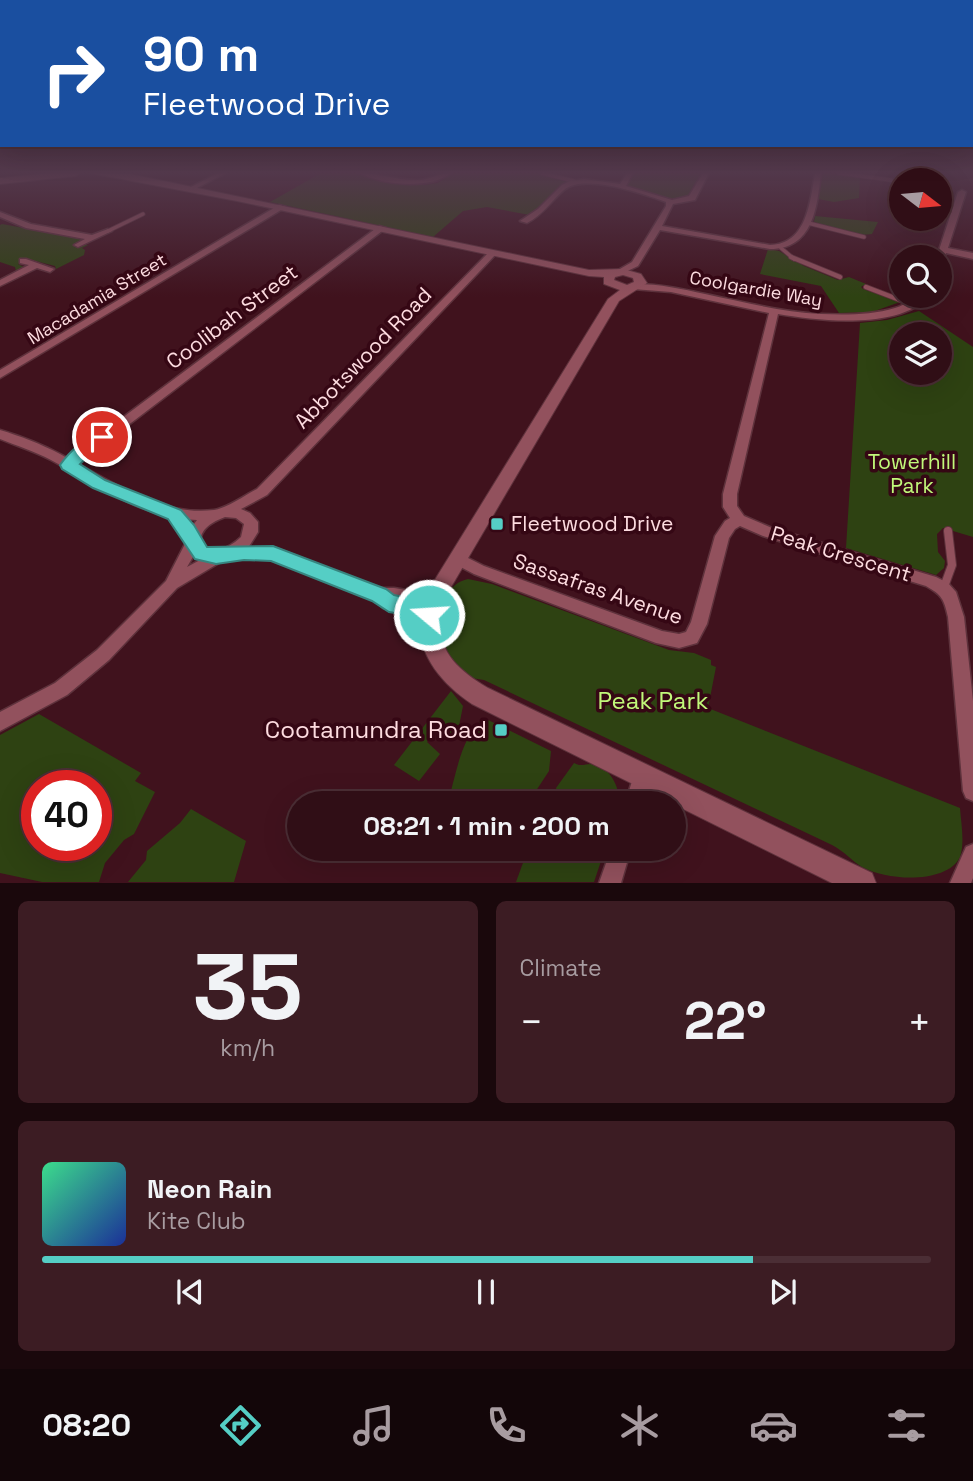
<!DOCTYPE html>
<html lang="en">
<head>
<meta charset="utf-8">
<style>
  body { margin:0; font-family:"Space Grotesk",sans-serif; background:#3c1c23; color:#f1f3f6; height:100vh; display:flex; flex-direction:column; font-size:26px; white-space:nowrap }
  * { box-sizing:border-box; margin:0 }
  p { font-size:23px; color:#a89ca1 }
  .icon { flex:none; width:38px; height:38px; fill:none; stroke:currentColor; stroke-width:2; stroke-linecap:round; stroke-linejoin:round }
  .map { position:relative; height:883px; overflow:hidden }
  .drawer { display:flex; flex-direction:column; gap:18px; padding:18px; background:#1a080c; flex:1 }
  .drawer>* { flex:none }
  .top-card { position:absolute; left:0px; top:0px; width:973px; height:147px; box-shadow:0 7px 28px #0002,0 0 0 2px #4b2e35; background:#1a4fa0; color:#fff; overflow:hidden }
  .needle { width:46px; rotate:106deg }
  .buttons { position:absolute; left:889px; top:168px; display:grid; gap:14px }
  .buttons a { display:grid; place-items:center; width:63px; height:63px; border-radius:50%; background:#300e16; box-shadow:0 7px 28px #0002,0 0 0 2px #4b2e35; font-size:35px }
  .speed { position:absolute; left:21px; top:770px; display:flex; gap:14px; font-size:35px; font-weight:700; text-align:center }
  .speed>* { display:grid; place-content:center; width:91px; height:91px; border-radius:50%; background:#300e16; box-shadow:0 7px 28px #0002,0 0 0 2px #4b2e35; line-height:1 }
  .speed .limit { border:10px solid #d22; background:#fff; color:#111 }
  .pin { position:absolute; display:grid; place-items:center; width:60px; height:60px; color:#fff; margin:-30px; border:4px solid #fff; border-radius:50%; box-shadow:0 2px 7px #0007 }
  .me { position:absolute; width:77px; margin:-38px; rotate:288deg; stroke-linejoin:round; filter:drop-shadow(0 0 5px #0008) }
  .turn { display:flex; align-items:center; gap:24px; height:147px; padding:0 28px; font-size:32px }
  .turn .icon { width:91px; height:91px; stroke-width:2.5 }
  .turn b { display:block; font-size:49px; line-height:60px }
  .big { font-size:52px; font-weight:700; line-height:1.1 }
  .drawer .card { flex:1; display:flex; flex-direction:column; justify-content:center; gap:10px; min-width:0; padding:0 24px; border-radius:10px; background:#3c1c23 }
  .drawer .dial { align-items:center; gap:0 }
  .dial b { font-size:91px; line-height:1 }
  .song { display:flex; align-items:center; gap:21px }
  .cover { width:84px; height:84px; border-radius:10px; background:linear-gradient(135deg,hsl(150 70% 55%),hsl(230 70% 35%)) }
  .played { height:7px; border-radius:4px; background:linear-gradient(90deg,#55cec5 80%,#4b2e35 80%) }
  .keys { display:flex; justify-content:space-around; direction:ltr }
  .heat { display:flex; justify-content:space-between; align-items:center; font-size:38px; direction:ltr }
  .drawer .tiles { flex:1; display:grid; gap:18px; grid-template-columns:1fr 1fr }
  .card:last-child { grid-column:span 2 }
  .trip { position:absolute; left:287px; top:791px; width:399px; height:70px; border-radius:35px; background:#300e16; box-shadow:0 7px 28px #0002,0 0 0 2px #4b2e35; font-weight:700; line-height:70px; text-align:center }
  .menu { display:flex; height:112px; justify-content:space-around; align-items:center; background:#130609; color:#a89ca1 }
  .menu .icon { width:49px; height:49px }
  .menu .current { color:#55cec5 }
  .menu b { font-size:32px; color:#f1f3f6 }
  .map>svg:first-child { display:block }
  .green { fill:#2e4212; fill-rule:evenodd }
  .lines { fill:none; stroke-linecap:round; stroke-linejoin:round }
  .service-far2-casing { stroke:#5e323c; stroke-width:5 }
  .service-far1-casing { stroke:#5e323c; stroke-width:6 }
  .service-casing { stroke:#5e323c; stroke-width:10 }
  .minor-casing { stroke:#5e323c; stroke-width:3 }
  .tertiary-casing { stroke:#5e323c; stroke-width:2 }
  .service-far2 { stroke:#92515d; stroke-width:3.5 }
  .service-far1 { stroke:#92515d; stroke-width:4.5 }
  .service { stroke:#92515d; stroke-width:8 }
  .minor { fill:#92515d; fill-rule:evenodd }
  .tertiary { fill:#92515d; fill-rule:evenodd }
  .route { fill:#55cec5; stroke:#378680; stroke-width:2 }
  .poi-dot { fill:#55cec5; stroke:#350714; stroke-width:2.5 }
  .labels { text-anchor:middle; stroke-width:7; stroke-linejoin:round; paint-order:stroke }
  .far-street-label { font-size:18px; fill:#fddce0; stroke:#350714 }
  .street-label { font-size:21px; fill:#fddce0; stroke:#350714 }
  .park-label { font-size:21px; fill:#c1f87a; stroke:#350714 }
  .poi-label { font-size:21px; fill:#fddce0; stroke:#350714; text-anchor:start }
  .near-park-label { font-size:24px; fill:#c1f87a; stroke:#350714 }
  .near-poi-label { font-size:24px; fill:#fddce0; stroke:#350714; text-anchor:end }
</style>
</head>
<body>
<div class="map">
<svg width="973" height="883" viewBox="0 0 973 883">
  <rect width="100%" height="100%" fill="#40121d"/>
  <g class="green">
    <polygon points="321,173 351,173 424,185 438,183 453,173 536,173 568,180 530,215 487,207 463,211 433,237 270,202"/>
    <polygon points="635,173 701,173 688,195 681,199 669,198 628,186 627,183"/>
    <polygon points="823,173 860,177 859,198 834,202 818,199"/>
    <polygon points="815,216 878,222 872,234 861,235 814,222"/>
    <polygon points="2,224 79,238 81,240 75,244 88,245 82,248 85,250 84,255 56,269 55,266 28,259 18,264 24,267 16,271 15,267 0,262 0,225"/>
    <polygon points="768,249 779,251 804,266 838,280 849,277 871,286 864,285 861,287 863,289 900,302 872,312 839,313 821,286 760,274"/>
    <path d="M919 311 973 347V537L943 528 937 534 938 552 945 561 944 568 936 575 846 548 860 323 887 320ZM901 334H940V373H901Z"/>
    <path d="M468 579 492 584 669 650 694 653 711 660V665L716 667 708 708 960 808C961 823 965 842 960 857 948 883 890 882 862 867 852 861 844 851 832 845L484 680 471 678C461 670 451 661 446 649 435 626 439 585 468 579Z"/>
    <polygon points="451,691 463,706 459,726 451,740 438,729 427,742 440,754 419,781 394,765"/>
    <path d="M39 714 141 773 135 781 155 792 134 834 124 840 105 863 99 882H42L0 873V735ZM37 786H96V845H37Z"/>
    <path d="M484 718 551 751 549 771 528 803H460L449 798C457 771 461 737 484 718Z"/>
    <path d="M574 763C582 767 584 764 591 764 610 766 620 787 619 803H556L559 798 556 788Z"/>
    <polygon points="191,809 246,841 234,882 128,882 146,860 147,851 180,823"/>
    <polygon points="528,849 605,849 594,882 516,882"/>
  </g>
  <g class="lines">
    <g class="service-far2-casing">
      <g id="service-far2">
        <polyline points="542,173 574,181"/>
        <polyline points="839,173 891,180"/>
        <polyline points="808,223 864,237"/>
        <polyline points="108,231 143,214"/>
        <polyline points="781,248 794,259"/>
      </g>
    </g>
    <g class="service-far1-casing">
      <g id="service-far1">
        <polyline points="791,257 840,277"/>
        <polyline points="866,287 913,305"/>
      </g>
    </g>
    <g class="service-casing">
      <polyline id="service" points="944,587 952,565 948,531"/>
    </g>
    <g class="minor-casing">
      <g id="minor">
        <polygon points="218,173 226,173 193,190 187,189"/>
        <path d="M359 173C379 173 399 181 419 180 431 179 440 173 451 173 429 190 383 185 359 173Z"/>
        <path d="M627 173H633L626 186 672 200 689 196 703 173H709L695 200 673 204 662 226 770 245C807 244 810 202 815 173H821C817 208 813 249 770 249L660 230 638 266 617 276 613 273 632 262 666 206V202C643 194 584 173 564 190 551 201 543 215 527 223L520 221 538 209 562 185 570 181 584 179 620 184Z"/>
        <polygon points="962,190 966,192 948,248 973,253 973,259 946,253 943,262 940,262 940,257 937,257 939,250 958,192"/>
        <polygon points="279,205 286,207 0,378 0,370"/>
        <polygon points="0,212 31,224 92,235 108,229 112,231 78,247 74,245 85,239 26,228 0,217"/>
        <polygon points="379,226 386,228 110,439 90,450 84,458 76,458 74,455 82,444 102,433"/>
        <path d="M490 251 497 253 267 495 241 509 250 513 258 522V532L248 548 273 547 379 588H394L439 595 442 600 439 605 436 606 438 610 436 615 430 617 383 608 374 600 272 559 224 560 177 588 109 660 67 695 0 731V712L55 683 97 650 166 581 186 542 188 532 197 520C142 518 97 485 51 460 34 451 17 446 0 439V430C20 436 41 444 60 454 106 478 158 517 214 510 228 508 245 495 257 489ZM225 517 236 518 244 524 241 537C229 548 213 557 200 542 201 528 212 522 225 517ZM194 555 202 559 187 567Z"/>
        <polygon points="20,259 26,259 54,269 50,272 37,268 0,286 0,280 29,265 20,263"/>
        <path d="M636 284C660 284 682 289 705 294 743 302 782 312 821 314 846 315 872 315 895 308 908 304 917 295 930 296 899 330 819 321 778 314L737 494V506L744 516 772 528 936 577 948 583 956 592 964 617 973 701V801L966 798 963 791 948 617C944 599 942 595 926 586L763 536 740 526 735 529 729 538 707 624 697 643 679 648 656 643 474 574 453 563 451 559 453 555 458 553 484 566 662 631 679 634 686 632 691 622 715 536 725 521 730 518 723 507V494L769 313 671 292 633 289V285Z"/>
        <polygon points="643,766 650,769 653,776 645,803 625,803 636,769"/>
        <polygon points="973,844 973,878 971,883 950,883 966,847"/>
        <polygon points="611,849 631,849 621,883 599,883"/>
      </g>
    </g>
    <g class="tertiary-casing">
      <g id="tertiary">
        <polygon points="51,173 80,173 76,176 0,184 0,178"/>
        <path d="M90 173 130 174 589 270 623 269 641 274 647 283 619 301 444 599C431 644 451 666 488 688L872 873 876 883H832L472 704C433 678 405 638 428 591L608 299 620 290 604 284V277L589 276 237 201ZM623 275 633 278 634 282 627 285 614 280 615 277Z"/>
      </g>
    </g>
    <use href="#service-far2" class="service-far2"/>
    <use href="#service-far1" class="service-far1"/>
    <use href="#service" class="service"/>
    <use href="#minor" class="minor"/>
    <use href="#tertiary" class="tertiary"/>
  </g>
  <linearGradient id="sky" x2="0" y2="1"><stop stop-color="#230a10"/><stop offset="0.58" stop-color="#53394c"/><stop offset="1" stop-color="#53394c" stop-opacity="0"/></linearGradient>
  <rect width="973" height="297" fill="url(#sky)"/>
  <path class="route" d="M102 432 110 437 80 464 105 480 181 510 194 525 207 547 273 546 386 589 394 595 437 604 440 610 436 621 429 624 422 621 420 617 389 612 372 601 271 561 244 560 216 564 195 559 168 519 93 488 62 469 60 465C69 452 85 437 102 432Z"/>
  <g class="poi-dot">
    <rect x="490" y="517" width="14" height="14" rx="3.5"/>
    <rect x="494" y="723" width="14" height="14" rx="3.5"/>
  </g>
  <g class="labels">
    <g class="far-street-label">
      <text transform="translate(756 289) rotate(10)" y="6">Coolgardie Way</text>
      <text transform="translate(97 299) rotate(-31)" y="6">Macadamia Street</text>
    </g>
    <g class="street-label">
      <text transform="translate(232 317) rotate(-37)" y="7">Coolibah Street</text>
      <text transform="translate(363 358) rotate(-46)" y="7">Abbotswood Road</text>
      <text transform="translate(841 554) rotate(17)" y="7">Peak Crescent</text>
      <text transform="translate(598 589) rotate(19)" y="7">Sassafras Avenue</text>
    </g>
    <g class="park-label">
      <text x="912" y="469">Towerhill<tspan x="912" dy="24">Park</tspan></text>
    </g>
    <g class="poi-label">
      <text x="511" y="531">Fleetwood Drive</text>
    </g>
    <g class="near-park-label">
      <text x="653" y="709">Peak Park</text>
    </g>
    <g class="near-poi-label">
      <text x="487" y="738">Cootamundra Road</text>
    </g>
  </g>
</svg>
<div class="buttons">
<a><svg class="needle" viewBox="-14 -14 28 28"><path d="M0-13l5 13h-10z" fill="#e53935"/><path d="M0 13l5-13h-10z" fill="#a89ca1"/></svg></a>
<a><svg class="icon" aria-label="search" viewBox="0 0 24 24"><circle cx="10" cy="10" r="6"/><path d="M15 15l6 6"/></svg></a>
<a><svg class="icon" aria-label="layers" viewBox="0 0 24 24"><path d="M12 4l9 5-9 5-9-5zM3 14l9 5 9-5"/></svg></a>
</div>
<div class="speed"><div class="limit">40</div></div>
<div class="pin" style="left:102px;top:437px;background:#d93025"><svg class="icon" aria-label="arrive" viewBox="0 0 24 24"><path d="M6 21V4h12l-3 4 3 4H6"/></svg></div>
<svg class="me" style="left:429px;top:615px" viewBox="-20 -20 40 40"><circle r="17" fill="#55cec5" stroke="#fff" stroke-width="3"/><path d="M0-11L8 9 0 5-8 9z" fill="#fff"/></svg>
<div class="trip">08:21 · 1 min · 200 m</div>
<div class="top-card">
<div class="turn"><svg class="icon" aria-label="right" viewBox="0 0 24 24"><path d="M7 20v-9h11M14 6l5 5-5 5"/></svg><div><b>90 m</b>Fleetwood Drive</div></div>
</div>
</div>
<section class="drawer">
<div class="tiles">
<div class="card dial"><b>35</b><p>km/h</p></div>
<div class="card"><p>Climate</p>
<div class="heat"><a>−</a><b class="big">22°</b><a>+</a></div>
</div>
<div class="card">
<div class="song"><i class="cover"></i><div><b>Neon Rain</b><p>Kite Club</p></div></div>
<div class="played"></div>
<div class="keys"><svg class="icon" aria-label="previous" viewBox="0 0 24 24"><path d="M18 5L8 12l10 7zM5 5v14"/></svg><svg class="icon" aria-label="pause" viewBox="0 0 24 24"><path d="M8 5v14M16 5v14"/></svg><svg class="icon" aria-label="next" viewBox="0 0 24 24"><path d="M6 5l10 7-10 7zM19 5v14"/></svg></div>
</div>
</div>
</section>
<nav class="menu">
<b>08:20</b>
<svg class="icon current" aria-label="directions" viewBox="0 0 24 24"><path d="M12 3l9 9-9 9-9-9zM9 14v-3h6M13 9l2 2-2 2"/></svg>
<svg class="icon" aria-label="music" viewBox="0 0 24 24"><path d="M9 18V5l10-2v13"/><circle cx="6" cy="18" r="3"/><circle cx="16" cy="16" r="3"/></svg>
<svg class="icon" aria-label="phone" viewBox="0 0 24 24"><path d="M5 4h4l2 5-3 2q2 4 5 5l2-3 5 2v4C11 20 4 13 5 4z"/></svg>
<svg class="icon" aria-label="climate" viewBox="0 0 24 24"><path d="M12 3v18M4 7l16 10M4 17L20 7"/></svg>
<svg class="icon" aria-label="car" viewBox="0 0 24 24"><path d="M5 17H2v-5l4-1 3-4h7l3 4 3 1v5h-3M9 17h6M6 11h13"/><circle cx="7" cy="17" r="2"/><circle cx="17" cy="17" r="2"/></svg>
<svg class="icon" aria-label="filters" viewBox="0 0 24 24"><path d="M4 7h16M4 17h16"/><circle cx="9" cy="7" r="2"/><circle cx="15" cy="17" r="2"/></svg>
</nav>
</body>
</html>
